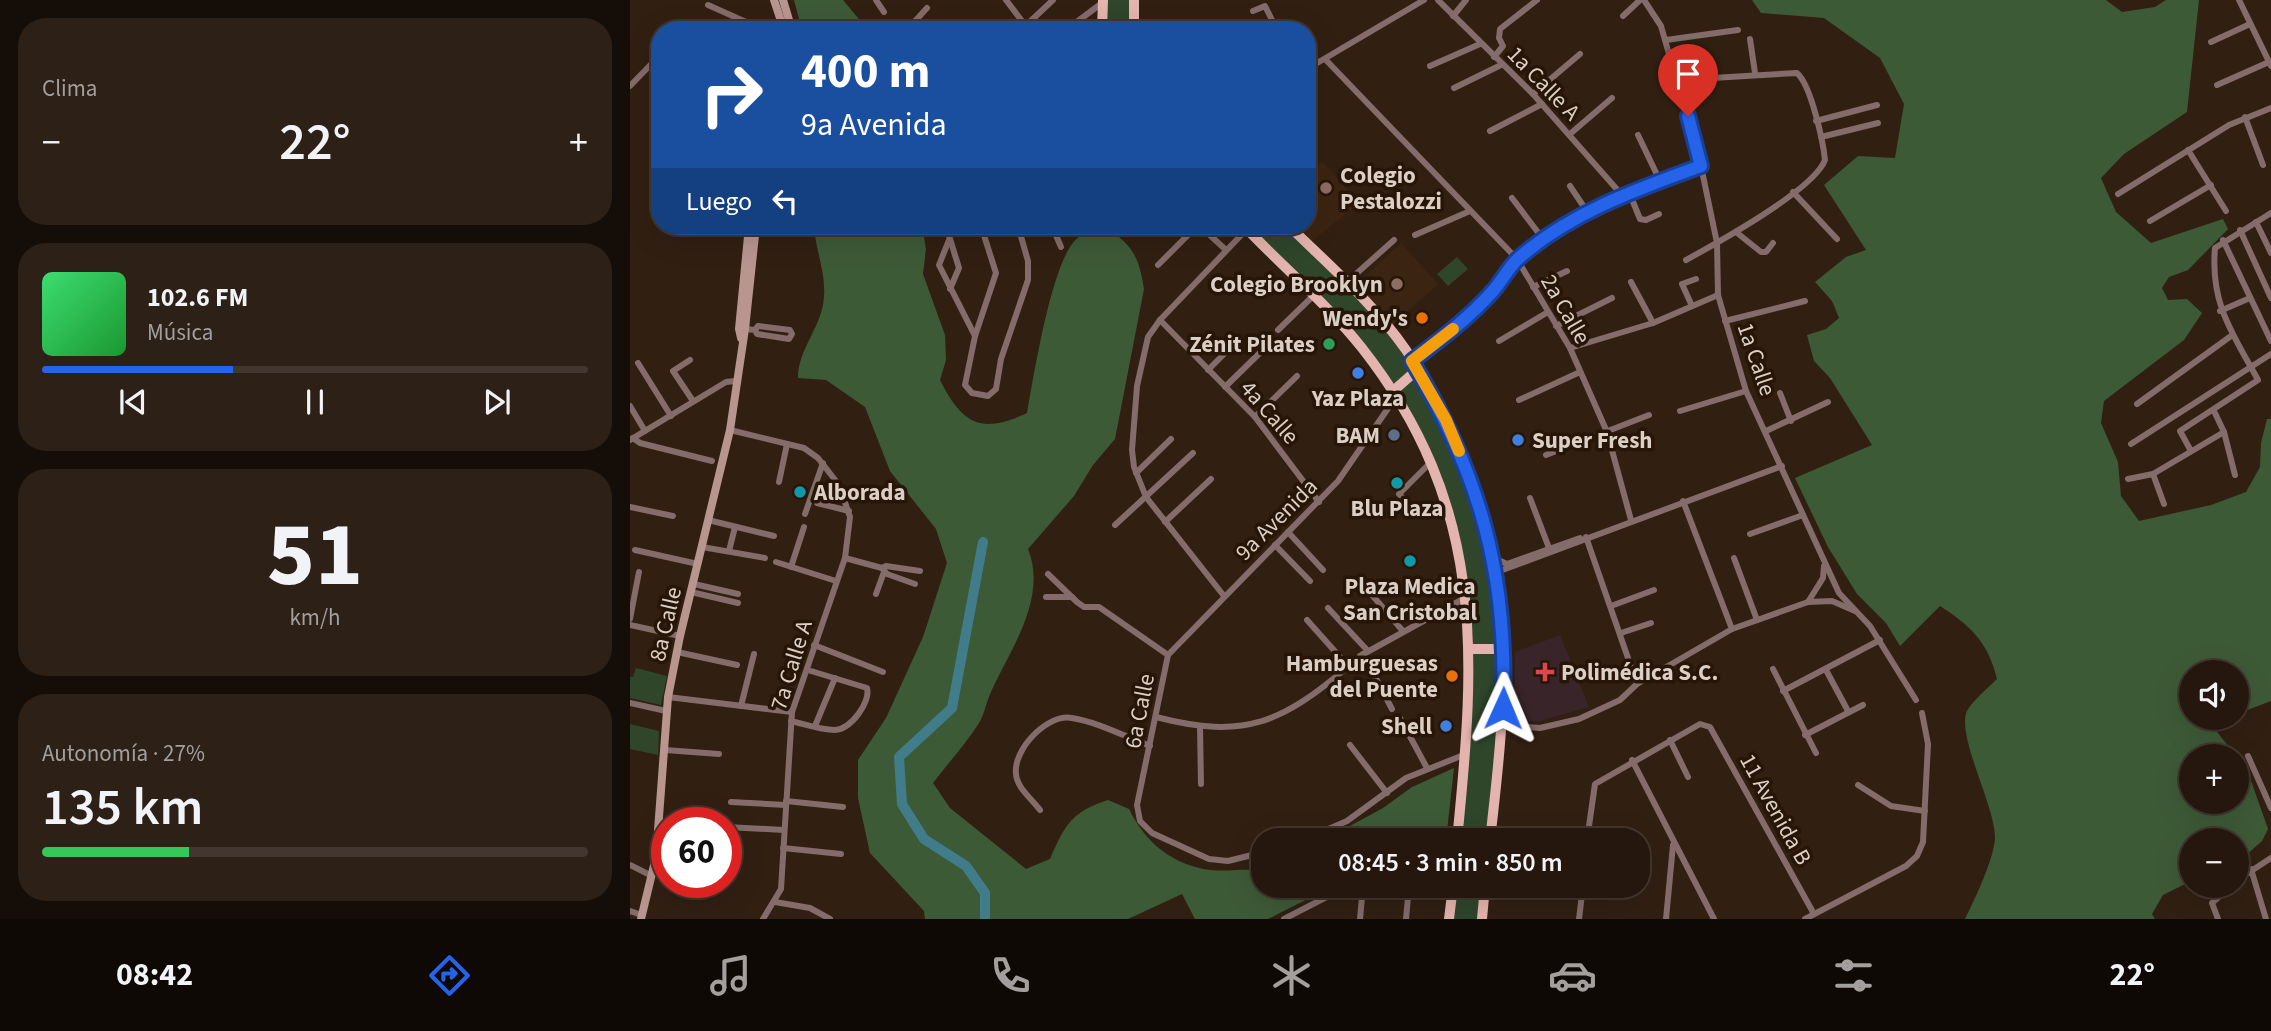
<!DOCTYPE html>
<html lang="es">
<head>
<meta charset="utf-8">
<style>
  body { margin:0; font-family:"Source Sans 3",sans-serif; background:#2d2017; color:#f1f3f6; height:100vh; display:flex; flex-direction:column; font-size:26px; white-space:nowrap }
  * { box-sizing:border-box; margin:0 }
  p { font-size:23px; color:#a39f9e }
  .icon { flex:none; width:38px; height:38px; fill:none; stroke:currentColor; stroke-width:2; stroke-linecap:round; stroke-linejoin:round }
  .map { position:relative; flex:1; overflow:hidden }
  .side { display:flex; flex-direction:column; gap:18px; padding:18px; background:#140d08; width:630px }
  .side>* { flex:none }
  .guide { position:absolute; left:21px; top:21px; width:665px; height:214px; border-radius:28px; box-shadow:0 7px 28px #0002,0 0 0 2px #42362e; background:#1a4fa0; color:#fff; overflow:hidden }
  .fabs { position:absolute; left:1549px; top:660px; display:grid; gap:14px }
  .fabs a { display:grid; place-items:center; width:70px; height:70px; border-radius:50%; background:#25170e; box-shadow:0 7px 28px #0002,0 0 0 2px #42362e; font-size:35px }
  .speed { position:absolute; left:21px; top:807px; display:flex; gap:14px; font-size:35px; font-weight:700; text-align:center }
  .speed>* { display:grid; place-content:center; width:91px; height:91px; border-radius:50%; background:#25170e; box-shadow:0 7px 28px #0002,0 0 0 2px #42362e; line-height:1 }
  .speed .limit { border:10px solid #d22; background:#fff; color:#111 }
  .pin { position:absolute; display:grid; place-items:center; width:60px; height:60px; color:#fff; margin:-72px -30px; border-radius:50% 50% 50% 0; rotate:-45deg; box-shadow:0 0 7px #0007 }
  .pin .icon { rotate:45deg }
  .me { position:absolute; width:77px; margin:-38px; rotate:1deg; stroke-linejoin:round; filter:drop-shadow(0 0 5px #0008) }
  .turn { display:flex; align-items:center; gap:24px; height:147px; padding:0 35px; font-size:32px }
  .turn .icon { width:91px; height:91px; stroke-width:2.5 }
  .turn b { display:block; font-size:49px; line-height:60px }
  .then { display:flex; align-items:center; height:66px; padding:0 35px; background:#0003; gap:14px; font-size:26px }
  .big { font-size:52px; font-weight:600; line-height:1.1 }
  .side .tile { flex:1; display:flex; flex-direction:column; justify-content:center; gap:10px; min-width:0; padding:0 24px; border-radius:28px; background:#2d2017 }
  .side .dial { align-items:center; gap:0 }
  .dial b { font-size:91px; line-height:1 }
  .song { display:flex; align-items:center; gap:21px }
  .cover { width:84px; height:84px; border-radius:10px; background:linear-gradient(135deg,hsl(140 70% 55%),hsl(130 70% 35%)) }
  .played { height:7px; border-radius:4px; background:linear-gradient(90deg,#2563eb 35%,#42362e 35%) }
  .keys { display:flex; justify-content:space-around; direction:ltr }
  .heat { display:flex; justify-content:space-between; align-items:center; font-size:38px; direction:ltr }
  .charge { height:10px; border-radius:5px; background:linear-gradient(90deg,#34c759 27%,#42362e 0) }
  .trip { position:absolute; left:621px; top:828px; width:399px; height:70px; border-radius:28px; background:#25170e; box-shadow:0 7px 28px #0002,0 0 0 2px #42362e; font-weight:600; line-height:70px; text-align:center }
  .menu { display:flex; height:112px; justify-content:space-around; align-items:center; background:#0f0906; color:#a39f9e }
  .menu .icon { width:49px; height:49px }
  .menu .current { color:#2563eb }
  .menu b { font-size:32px; color:#f1f3f6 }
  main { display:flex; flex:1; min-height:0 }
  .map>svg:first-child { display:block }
  .built { fill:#3b2411 }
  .medical { fill:#392529 }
  .green { fill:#2f462b }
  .forest { fill:#3d5a37 }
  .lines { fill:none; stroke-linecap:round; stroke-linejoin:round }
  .river { stroke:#407c8a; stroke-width:10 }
  .street { stroke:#836c69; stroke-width:6 }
  .secondary { stroke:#b99590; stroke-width:8 }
  .primary { stroke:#e4b4ae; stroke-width:10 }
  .route-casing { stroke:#184099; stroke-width:18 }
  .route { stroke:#2563eb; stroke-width:12 }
  .slow { stroke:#f59e0b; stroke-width:12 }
  .education-dot { fill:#8d6e63; stroke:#271608; stroke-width:2.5 }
  .food-dot { fill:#e8710a; stroke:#271608; stroke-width:2.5 }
  .leisure-dot { fill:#2e9e5b; stroke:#271608; stroke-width:2.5 }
  .shop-dot { fill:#3f7fe0; stroke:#271608; stroke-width:2.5 }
  .service-dot { fill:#5c6f8a; stroke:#271608; stroke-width:2.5 }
  .culture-dot { fill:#0f9aa8; stroke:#271608; stroke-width:2.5 }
  .health-dot { fill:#e0444e; stroke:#271608; stroke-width:2.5 }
  .labels { text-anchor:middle; stroke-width:7; stroke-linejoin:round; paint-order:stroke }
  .street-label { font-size:23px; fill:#dbcfc6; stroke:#271608 }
  .poi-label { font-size:23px; font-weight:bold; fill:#dbcfc6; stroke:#271608; text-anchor:end }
</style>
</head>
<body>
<main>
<section class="side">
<div class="tile"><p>Clima</p>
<div class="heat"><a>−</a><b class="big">22°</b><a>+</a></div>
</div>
<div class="tile">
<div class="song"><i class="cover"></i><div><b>102.6 FM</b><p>Música</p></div></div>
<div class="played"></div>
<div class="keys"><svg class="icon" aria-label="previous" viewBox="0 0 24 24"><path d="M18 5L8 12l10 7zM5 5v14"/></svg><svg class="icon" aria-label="pause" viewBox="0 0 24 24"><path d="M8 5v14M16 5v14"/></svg><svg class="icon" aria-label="next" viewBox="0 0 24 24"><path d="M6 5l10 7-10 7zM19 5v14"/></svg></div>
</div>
<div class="tile dial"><b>51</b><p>km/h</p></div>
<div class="tile"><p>Autonomía · 27%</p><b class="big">135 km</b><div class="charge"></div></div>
</section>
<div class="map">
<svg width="1641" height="919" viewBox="0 0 1641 919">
  <rect width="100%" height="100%" fill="#311f12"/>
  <g class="built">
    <polygon points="692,161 729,203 681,242 665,226 677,226 677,173"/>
    <polygon points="771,243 808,284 763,325 726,285"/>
  </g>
  <polygon class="medical" points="930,635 959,707 910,721 893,721 884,717 885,652"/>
  <g class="green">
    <polygon points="475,0 501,0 502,30 475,30"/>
    <polygon points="632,226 655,226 747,319 785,369 763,388 627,234"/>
    <polygon points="827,257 838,269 818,286 807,274"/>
    <path d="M787 373C823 440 852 508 866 583 870 603 869 626 871 647H843L840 596 819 505 765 392Z"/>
    <polygon points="842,651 870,651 871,683 858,840 830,840 843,690"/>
    <polygon points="6,668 37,676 31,705 0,698 0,677 3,677"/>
    <polygon points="0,724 29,731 28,755 0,749"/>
    <polygon points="825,886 852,886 848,919 822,919"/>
  </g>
  <g class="forest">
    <polygon points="164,0 213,0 238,30 172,30"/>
    <path d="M1122 0H1476L1492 12 1525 7 1536 0H1569L1557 112 1494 154 1471 178 1486 212 1521 243 1593 219 1598 229 1558 270 1539 277 1532 288 1538 300 1557 299 1572 313 1554 340 1474 401 1471 423 1488 462 1491 496 1509 521 1581 505 1616 492 1630 467 1631 443 1637 419H1641V701L1607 714 1606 672H1561V718H1596L1581 724 1606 756H1561V802H1606L1607 757 1619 775 1638 829 1632 841 1607 863 1606 840H1561V881L1533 895 1522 914 1525 919H1335C1344 901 1365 857 1365 837 1365 806 1326 735 1337 711 1343 700 1358 688 1367 679 1358 642 1341 626 1310 606L1270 646 1256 623 1227 594 1198 547 1165 478 1242 445 1200 378 1184 361 1177 335 1196 329 1209 318 1202 301 1185 282 1216 257 1236 250 1194 185 1228 156 1265 158 1274 104 1250 58 1194 18 1131 13Z"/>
    <path d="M184 226H292L296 249 293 274 315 335 316 360 310 380C332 424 351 435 397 413 404 374 420 274 442 244 451 232 461 230 475 227 503 245 509 257 514 289L485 439 463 465 444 496 398 549C418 598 380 650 361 692 356 702 355 713 349 723 336 744 318 763 303 783L320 808 396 869 420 859C435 825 441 812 478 800L499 809C513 838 536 860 569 868 586 873 608 869 625 870L633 866 634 886H703L638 919H565L552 894 498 919H295L294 911 240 853 228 798V760L256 718 293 637 317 563 306 529 260 471 235 407 196 380 168 378C168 348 193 326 194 296 196 273 185 248 184 226Z"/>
    <polygon points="824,768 816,840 694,840 753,808 782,787"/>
  </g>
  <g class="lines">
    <polyline class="river" points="353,542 322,708 269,757 272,804 294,839 336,866 355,893 355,919"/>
    <g class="street">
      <polyline points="246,0 254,12"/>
      <polyline points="376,0 395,25"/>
      <polyline points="808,0 903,94 991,194"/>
      <polyline points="1014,0 1031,26 1071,166 1087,243 1088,295 1116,391 1209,593 1240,626 1286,700"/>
      <polyline points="1609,0 1641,66"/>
      <polyline points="78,5 134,30"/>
      <polyline points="623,11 635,6 643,22 630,30"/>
      <polyline points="823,16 836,0"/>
      <polyline points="993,16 1010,0"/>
      <polyline points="277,30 297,8"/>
      <polyline points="391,30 423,0"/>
      <polyline points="436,30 472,3"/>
      <polyline points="1120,39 1125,73"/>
      <polyline points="1036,40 1108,30"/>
      <polyline points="1581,42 1620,24"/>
      <polyline points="864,57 873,46 869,38 870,29 907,0"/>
      <polyline points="695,59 887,259 940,348 977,432 1001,520"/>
      <polyline points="800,66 850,44"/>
      <polyline points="677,69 794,0"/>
      <path d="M1048 80 1167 73C1181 85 1193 141 1195 160 1184 190 1087 243 1056 260"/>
      <polyline points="1587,85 1639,62"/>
      <polyline points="0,86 30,55"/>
      <polyline points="824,88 871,65"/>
      <polyline points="903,94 950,54"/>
      <polyline points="1615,117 1633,165"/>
      <polyline points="1186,121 1247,105"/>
      <polyline points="860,131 912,104"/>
      <polyline points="940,134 982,98"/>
      <polyline points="1008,135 1030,181"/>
      <polyline points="1191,137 1248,123"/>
      <polyline points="1558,150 1596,211"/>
      <polyline points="940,186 958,213"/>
      <polyline points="999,192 1010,219 1016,220 1029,214"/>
      <polyline points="1163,192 1207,239"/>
      <polyline points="1488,194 1599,125 1641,108"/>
      <polyline points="882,198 913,239"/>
      <polyline points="1520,221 1581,185"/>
      <polyline points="1626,222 1641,253"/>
      <polyline points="316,226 329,268 320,289"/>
      <polyline points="351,226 366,273 345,336 335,385 342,393 358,396 366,389 371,359 398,280 398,261 388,226"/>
      <polyline points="422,226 431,247"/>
      <polyline points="570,226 596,250"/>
      <polyline points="1610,230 1641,298"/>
      <polyline points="1106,232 1131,252 1136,252 1143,243"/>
      <polyline points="785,235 840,211"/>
      <polyline points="319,240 309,265 345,336"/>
      <polyline points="1593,240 1641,341"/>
      <polyline points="528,265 567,226"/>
      <polyline points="717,282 764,240"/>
      <polyline points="1001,282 1023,323"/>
      <polyline points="903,287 937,271"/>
      <polyline points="1062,306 1052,284 1066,279"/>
      <polyline points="1590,311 1620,298"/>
      <polyline points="530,320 625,417 689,502"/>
      <polyline points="1095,321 1175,301"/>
      <polyline points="926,326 982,298"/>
      <polyline points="115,329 125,330 128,326 160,330 162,334 159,339 127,334 125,330"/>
      <polyline points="648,330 683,296"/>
      <polyline points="869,341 918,312"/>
      <polyline points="940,348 1023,323 1088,295"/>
      <polyline points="60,360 43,371 63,401"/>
      <path d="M782 361C810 340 840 317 863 291 873 280 879 266 890 257 942 212 1008 189 1071 166"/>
      <polyline points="8,363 41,416"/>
      <polyline points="578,370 602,346"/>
      <polyline points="595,387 639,344"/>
      <polyline points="1150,393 1161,421"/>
      <polyline points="889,400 950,372"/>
      <polyline points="1507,404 1601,336"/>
      <polyline points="0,406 15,431"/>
      <polyline points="1050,411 1116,391"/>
      <polyline points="1584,411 1594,432 1605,475"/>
      <polyline points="625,417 667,376"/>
      <polyline points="100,430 174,448 188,458 209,485 220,517 215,558 162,712 151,889 133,919"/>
      <polyline points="1136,431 1198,402"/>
      <polyline points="3,438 10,443 82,461"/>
      <polyline points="0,440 96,382 105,381"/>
      <polyline points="1501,444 1641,354"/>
      <path d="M1561 451 1550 431 1628 380C1603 334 1580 304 1585 248L1641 213"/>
      <polyline points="916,455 1019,415"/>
      <polyline points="506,473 541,439"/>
      <polyline points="1498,479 1523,474"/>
      <polyline points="149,482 157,444"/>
      <polyline points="900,498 919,548"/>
      <polyline points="1053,501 1102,629"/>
      <polyline points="187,503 219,511"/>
      <polyline points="1534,504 1523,474 1594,432"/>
      <polyline points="0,507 43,516"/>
      <polyline points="786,511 769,494 800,463"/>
      <polyline points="175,514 193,463"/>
      <polyline points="78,520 144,536"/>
      <polyline points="535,522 581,479"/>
      <polyline points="485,525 563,453"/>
      <polyline points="658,532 693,570"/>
      <polyline points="1120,534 1173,515"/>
      <polyline points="956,537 1007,684"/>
      <polyline points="645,545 680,581"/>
      <polyline points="72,547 135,558"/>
      <polyline points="5,550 68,564"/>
      <polyline points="99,551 105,527"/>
      <polyline points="215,558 252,568 256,566 290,571"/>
      <polyline points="1104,558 1127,620"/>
      <polyline points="866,559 877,564 950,538"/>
      <polyline points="146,562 206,581"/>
      <polyline points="161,567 174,527"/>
      <polyline points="252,568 257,574 285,584"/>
      <polyline points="867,572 1152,466"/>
      <polyline points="418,574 447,602 454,607 469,607 538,655"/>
      <polyline points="730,581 772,630"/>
      <polyline points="64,584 108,594"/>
      <polyline points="61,592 108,603"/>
      <polyline points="246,594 254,572"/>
      <polyline points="594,596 516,497 504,467 502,450 507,386 518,337 530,320 617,229"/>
      <polyline points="416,597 442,597"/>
      <polyline points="1178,602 1193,578 1194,566"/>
      <polyline points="981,606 1024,590"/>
      <polyline points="698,608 738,651"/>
      <polyline points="0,619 9,572"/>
      <polyline points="677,620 718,666"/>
      <polyline points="0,625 50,636"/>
      <polyline points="991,633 1021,623"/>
      <polyline points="184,645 253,672"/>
      <polyline points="47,652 107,665"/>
      <polyline points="733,654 762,709"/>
      <polyline points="538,655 708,481 761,404 767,400"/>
      <polyline points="538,655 507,805 510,821 522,833 579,859 598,861 634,852"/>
      <polyline points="730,656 835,598"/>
      <polyline points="1143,669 1186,753"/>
      <polyline points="1196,670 1218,711"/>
      <polyline points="1153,691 1250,640"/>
      <polyline points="38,697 162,712"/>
      <polyline points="0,703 36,711"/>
      <polyline points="111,706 124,654"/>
      <path d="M526 717C615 740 652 723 720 665"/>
      <polyline points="770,718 797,768"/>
      <path d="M161 721C174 724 191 730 205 730 221 729 241 702 237 688L181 671"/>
      <polyline points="872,725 910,728 949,719 990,700 1007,684 1102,629 1178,602 1202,601 1225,611"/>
      <polyline points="185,726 205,678"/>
      <polyline points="570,727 571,784"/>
      <polyline points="1175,735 1233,705"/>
      <polyline points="1040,740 1058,777"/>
      <polyline points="720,745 757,793"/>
      <polyline points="35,750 89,754"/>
      <polyline points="1618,756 1641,808"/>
      <polyline points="1002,760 1084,919"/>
      <polyline points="1228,785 1261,806 1295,811"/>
      <polyline points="156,801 213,807"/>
      <polyline points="101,802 156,805"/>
      <path d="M410 810C402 799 387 788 386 774 383 749 418 713 442 718 468 722 496 737 520 746"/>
      <polyline points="96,827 154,830"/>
      <polyline points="673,840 717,821 776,778 836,754"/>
      <polyline points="957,840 965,784 1070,724 1080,727 1184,914"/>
      <polyline points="153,848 211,854"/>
      <polyline points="0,865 22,876"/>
      <polyline points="24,868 37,870"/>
      <polyline points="1621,869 1636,919"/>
      <polyline points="1606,881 1641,858"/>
      <polyline points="145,902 180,908 200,919"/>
      <polyline points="0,911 12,915"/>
      <polyline points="654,919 718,886 732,897 730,919"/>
      <polyline points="776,919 779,886"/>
      <polyline points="949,919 953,886"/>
      <polyline points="1036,919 1043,845"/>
      <polyline points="1175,919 1276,866 1287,856 1293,842 1298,744 1292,713"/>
      <polyline points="1588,919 1582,903 1601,886"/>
    </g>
    <g class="secondary">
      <polyline points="144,0 154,30"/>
      <polyline points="153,0 162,30"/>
      <polyline points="111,338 109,329 119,226"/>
      <polyline points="11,919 26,857 38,697 50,636 100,430 115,329 126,226"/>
    </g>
    <g class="primary">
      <polyline points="472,30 473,0"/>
      <polyline points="504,30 504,0"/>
      <path d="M614 226C652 266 697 304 732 348 856 506 846 653 827 840"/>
      <path d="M659 226C699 265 744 304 776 350 825 422 867 525 872 612 877 689 869 764 860 840"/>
      <polyline points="762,392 787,370"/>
      <polyline points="841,649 873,649"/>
      <polyline points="819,919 823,886"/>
      <polyline points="852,919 855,886"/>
    </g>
  </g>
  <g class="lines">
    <g class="route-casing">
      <path id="route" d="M873 708C878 574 850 475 782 361 810 340 840 317 863 291 873 280 879 266 890 257 942 212 1008 189 1071 166L1058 116"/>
    </g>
    <use href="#route" class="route"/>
    <polyline class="slow" points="823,329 782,361 816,420 829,451"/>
  </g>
  <g class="education-dot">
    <circle cx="696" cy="188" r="7"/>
    <circle cx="767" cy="284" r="7"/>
  </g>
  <g class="food-dot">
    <circle cx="792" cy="318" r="7"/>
    <circle cx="822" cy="676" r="7"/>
  </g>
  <circle class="leisure-dot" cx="699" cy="344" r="7"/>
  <g class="shop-dot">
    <circle cx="728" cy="373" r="7"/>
    <circle cx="888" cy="440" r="7"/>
    <circle cx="816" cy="726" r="7"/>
  </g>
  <circle class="service-dot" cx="764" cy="435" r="7"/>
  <g class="culture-dot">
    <circle cx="767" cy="483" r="7"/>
    <circle cx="170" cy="492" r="7"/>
    <circle cx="780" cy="561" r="7"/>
  </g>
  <path class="health-dot" d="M911.5 661.5h7v7h7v7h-7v7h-7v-7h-7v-7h7z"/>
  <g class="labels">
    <g class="street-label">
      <text transform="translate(914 83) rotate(46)" y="8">1a Calle A</text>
      <text transform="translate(936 309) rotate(60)" y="8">2a Calle</text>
      <text transform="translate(1127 359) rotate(71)" y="8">1a Calle</text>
      <text transform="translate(640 412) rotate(49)" y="8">4a Calle</text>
      <text transform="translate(646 519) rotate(-45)" y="8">9a Avenida</text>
      <text transform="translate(35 624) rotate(-77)" y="8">8a Calle</text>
      <text transform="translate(161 665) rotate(-73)" y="8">7a Calle A</text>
      <text transform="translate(509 711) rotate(-79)" y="8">6a Calle</text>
      <text transform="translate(1146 809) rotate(61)" y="8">11 Avenida B</text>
    </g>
    <g class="poi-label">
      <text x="710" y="183" text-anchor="start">Colegio<tspan x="710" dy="26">Pestalozzi</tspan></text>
      <text x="753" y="292">Colegio Brooklyn</text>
      <text x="778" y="326">Wendy's</text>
      <text x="685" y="352">Zénit Pilates</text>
      <text x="728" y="406" text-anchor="middle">Yaz Plaza</text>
      <text x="750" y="443">BAM</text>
      <text x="902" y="448" text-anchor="start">Super Fresh</text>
      <text x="184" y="500" text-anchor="start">Alborada</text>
      <text x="767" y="516" text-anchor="middle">Blu Plaza</text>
      <text x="780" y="594" text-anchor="middle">Plaza Medica<tspan x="780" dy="26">San Cristobal</tspan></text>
      <text x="808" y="671">Hamburguesas<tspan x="808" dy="26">del Puente</tspan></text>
      <text x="931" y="680" text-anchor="start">Polimédica S.C.</text>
      <text x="802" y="734">Shell</text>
    </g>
  </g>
</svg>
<div class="fabs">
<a><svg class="icon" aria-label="sound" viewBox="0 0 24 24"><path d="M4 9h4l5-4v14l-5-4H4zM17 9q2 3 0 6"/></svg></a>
<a>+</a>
<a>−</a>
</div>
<div class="speed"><div class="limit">60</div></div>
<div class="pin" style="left:1058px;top:116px;background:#d93025"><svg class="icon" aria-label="arrive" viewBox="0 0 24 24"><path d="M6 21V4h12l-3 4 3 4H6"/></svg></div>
<svg class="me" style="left:873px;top:708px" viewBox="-20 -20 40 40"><path d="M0-17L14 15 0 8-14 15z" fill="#2563eb" stroke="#fff" stroke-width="4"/></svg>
<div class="trip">08:45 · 3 min · 850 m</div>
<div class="guide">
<div class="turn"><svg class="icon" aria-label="right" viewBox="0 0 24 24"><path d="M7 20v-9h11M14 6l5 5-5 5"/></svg><div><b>400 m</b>9a Avenida</div></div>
<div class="then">Luego<svg class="icon" aria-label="left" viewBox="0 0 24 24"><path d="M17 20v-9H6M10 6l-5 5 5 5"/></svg></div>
</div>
</div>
</main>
<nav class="menu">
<b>08:42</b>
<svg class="icon current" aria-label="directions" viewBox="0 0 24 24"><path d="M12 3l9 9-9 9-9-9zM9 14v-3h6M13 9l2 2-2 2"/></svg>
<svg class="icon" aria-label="music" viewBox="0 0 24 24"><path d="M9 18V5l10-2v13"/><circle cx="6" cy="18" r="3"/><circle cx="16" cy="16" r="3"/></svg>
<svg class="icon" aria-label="phone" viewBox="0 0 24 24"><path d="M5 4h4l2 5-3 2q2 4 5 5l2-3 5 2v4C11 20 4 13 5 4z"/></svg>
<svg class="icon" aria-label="climate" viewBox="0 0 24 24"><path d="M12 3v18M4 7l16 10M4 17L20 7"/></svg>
<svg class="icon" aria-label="car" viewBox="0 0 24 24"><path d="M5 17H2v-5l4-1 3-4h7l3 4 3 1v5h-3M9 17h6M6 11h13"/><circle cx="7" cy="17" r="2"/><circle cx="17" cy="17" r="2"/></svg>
<svg class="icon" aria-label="filters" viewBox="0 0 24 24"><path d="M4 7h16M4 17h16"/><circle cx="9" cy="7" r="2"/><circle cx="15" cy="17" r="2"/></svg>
<b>22°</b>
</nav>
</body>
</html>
